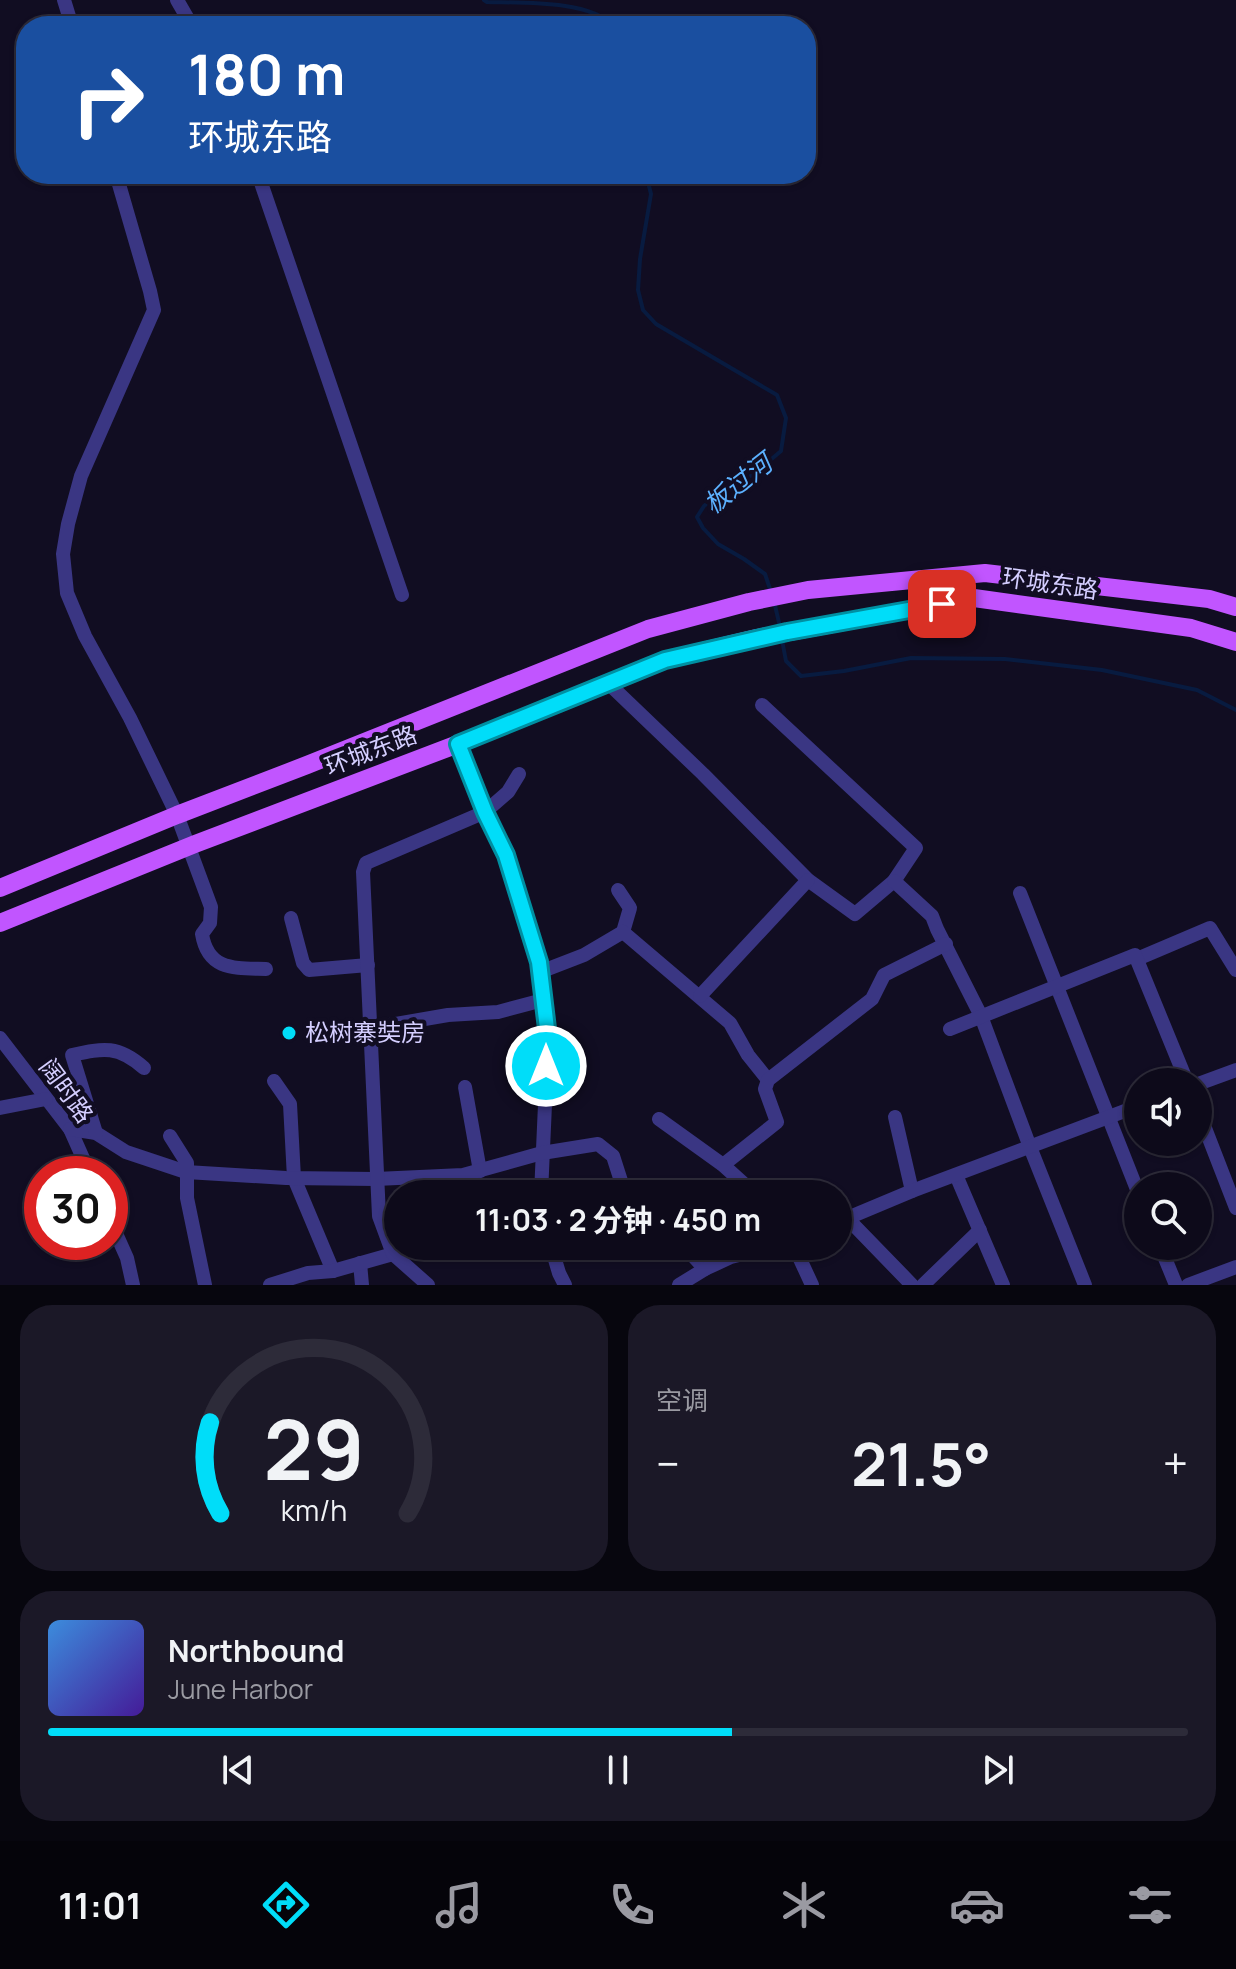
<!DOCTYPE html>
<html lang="zh">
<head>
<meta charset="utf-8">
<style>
  body { margin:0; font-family:Manrope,"Noto Sans SC",sans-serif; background:#1b1827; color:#f1f3f6; height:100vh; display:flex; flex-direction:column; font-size:30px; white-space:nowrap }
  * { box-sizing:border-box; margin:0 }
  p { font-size:26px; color:#9a9aa2 }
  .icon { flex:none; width:44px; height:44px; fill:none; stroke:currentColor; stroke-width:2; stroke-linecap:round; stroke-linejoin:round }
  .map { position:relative; height:1285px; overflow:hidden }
  .drawer { display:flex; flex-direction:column; gap:20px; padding:20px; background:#07060e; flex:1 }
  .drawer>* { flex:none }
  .guide { position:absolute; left:16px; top:16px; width:800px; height:168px; border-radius:32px; box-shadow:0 2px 6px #0004,0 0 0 2px #2d2b39; background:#1a4fa0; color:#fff; overflow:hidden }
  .tools { position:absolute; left:1124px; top:1068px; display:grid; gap:16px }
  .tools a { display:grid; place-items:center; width:88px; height:88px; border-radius:50%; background:#0d0a1a; box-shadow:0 2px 6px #0004,0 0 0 2px #2d2b39; font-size:40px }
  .speed { position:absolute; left:24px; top:1156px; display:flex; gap:16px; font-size:40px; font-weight:700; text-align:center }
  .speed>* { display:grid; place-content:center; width:104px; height:104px; border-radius:50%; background:#0d0a1a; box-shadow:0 2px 6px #0004,0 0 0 2px #2d2b39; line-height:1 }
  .speed .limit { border:12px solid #d22; background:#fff; color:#111 }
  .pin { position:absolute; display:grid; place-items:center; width:68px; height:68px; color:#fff; margin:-34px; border-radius:16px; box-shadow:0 4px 12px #0006 }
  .me { position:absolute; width:88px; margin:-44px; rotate:0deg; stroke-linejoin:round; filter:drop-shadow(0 0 6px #0008) }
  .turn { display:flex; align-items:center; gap:28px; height:168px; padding:0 40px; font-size:36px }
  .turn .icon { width:104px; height:104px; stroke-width:2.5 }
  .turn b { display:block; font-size:56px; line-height:68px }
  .big { font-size:60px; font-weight:700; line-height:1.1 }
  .drawer .widget { flex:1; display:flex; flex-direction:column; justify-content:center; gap:12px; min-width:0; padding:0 28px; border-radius:32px; background:#1b1827 }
  .drawer .dial { align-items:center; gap:0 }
  .dial svg { height:208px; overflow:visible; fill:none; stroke:#2d2b39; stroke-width:7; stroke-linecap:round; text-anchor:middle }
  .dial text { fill:#f1f3f6; stroke:none }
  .song { display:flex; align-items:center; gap:24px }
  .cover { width:96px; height:96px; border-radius:12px; background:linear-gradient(135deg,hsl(210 70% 55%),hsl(260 70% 35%)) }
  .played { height:8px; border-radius:4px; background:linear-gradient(90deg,#00ddf9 60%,#2d2b39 60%) }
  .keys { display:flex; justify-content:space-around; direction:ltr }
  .heat { display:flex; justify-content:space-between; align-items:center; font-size:44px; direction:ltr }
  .drawer .tiles { flex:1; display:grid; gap:20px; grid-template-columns:1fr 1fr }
  .widget:last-child { grid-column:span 2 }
  .trip { position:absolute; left:384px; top:1180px; width:468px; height:80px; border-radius:40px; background:#0d0a1a; box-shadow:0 2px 6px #0004,0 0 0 2px #2d2b39; font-weight:700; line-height:80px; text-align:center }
  .menu { display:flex; height:128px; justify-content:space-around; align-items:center; background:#05040a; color:#9a9aa2 }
  .menu .icon { width:56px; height:56px }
  .menu .current { color:#00ddf9 }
  .menu b { font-size:36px; color:#f1f3f6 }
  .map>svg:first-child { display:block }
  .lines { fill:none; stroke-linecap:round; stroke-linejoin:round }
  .stream { stroke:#081b40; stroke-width:4 }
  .minor { stroke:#3a3683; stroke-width:14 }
  .major { stroke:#c155ff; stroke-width:18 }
  .route-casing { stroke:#0090a2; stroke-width:20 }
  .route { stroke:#00ddf9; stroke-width:14 }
  .poi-dot { fill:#00ddf9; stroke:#110d22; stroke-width:3 }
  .labels { text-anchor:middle; stroke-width:8; stroke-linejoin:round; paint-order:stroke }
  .street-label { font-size:24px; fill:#d4ceff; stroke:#110d22 }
  .poi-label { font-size:24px; fill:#d4ceff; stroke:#110d22; text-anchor:start }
  .water-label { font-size:26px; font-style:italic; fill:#5cb1ff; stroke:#110d22 }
</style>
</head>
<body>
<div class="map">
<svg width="1236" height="1285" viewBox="0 0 1236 1285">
  <rect width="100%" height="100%" fill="#110d22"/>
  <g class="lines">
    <g class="stream">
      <path d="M484 0 487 2C520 3 591 0 613 26"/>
      <polyline points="646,174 651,194 640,259 638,290 643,310 656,324 777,395 786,418 781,451 754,474 722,491 704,506 697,517 703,528 718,544 744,559 765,574 771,592"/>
      <polyline points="774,601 780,627"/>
      <polyline points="782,640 786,661 801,676 844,671 911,658 1005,659 1102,670 1197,690 1236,710"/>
    </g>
    <g class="minor">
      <polyline points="64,0 72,26"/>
      <polyline points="177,0 192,26"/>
      <path d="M116 174 150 291 154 310 81 476 68 524 63 554 67 593 85 636 130 718 177 815 211 907 210 923 202 934C208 971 235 968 266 969"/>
      <polyline points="258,174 402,595"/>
      <polyline points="608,683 703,774 808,880 855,914 894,881 916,848 762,705"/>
      <polyline points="458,744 485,812 506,855 539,962 548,1037 541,1194"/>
      <polyline points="894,881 932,916 937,929 981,1016 1030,1147 1085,1285"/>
      <polyline points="618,890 630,908 623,932"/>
      <polyline points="1020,893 1138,1192"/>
      <polyline points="291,918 303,963 309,970 368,965"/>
      <polyline points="1137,959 1210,928 1236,970"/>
      <polyline points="540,972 584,955 623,932 730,1023 748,1055 768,1080"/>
      <polyline points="700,996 808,880"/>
      <polyline points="372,1028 448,1015 498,1012 543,1000"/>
      <polyline points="950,1029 1135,955 1187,1082"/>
      <polyline points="0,1038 70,1129 90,1174"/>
      <polyline points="274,1081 290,1104 294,1178 333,1271"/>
      <polyline points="1198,1084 1236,1070"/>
      <polyline points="465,1087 480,1171"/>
      <polyline points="0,1108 46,1099"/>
      <polyline points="1198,1110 1236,1208"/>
      <polyline points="895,1117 912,1191"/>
      <polyline points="659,1119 723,1165 755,1194"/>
      <polyline points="70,1129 96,1133 126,1152 186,1172 286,1178 376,1179 463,1175 542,1153 598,1144 613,1156 621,1181 630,1194"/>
      <path d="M96 1133 72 1055C104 1048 118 1045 144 1068"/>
      <polyline points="170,1136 187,1163 187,1198 205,1285"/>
      <polyline points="723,1165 777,1122 765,1089 768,1080 872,999 884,975 946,944"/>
      <polyline points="956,1175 1003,1285"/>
      <polyline points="847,1218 912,1285"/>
      <polyline points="110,1220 127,1258 133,1285"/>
      <polyline points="838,1222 912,1191 1138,1106"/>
      <polyline points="551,1246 559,1273 565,1285"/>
      <polyline points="684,1246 705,1269"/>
      <polyline points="794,1246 812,1285"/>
      <polyline points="1160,1246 1176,1285"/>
      <polyline points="360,1263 362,1285"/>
      <polyline points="270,1285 308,1273 333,1271 393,1254"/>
      <polyline points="428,1285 393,1254 379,1216 363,872 366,863 485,812 508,792 519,774"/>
      <polyline points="679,1285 705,1269 731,1257 775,1246"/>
      <polyline points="923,1285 980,1230"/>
      <polyline points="1188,1285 1236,1267"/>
    </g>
    <g class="major">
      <polyline points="0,888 177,815 307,765 648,629 749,602 808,590 985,573 1209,599 1236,607"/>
      <polyline points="0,923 195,844 458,744 665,660 757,638 974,598 1191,628 1236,642"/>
    </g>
  </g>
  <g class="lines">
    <g class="route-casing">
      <polyline id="route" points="546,1066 548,1037 539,962 506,855 485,812 458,744 665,660 787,632 942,604"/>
    </g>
    <use href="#route" class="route"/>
  </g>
  <circle class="poi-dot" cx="289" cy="1033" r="8"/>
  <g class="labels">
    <g class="street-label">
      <text transform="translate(1050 584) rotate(8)" y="8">环城东路</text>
      <text transform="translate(371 751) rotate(-21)" y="8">环城东路</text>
      <text transform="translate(66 1091) rotate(54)" y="8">阔时路</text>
    </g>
    <g class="poi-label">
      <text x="305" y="1041">松树寨奘房</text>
    </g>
    <g class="water-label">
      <text transform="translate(738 484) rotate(-38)" y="9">板过河</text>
    </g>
  </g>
</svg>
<div class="tools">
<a><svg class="icon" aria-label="sound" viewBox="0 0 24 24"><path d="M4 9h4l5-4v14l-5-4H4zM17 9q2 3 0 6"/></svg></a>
<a><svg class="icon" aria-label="search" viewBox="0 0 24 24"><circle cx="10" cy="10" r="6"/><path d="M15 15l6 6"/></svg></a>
</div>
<div class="speed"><div class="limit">30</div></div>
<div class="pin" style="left:942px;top:604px;background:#d93025"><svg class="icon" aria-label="arrive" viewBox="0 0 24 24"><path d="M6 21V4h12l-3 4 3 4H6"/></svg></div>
<svg class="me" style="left:546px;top:1066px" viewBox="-20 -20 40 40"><circle r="17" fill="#00ddf9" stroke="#fff" stroke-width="3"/><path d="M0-11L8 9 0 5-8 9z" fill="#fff"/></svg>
<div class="trip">11:03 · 2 分钟 · 450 m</div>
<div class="guide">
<div class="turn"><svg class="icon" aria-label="right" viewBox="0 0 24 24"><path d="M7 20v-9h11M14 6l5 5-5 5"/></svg><div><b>180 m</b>环城东路</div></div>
</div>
</div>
<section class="drawer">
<div class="tiles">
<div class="widget dial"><svg viewBox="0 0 100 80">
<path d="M14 69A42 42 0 1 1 86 69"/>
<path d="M14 69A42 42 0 0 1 10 34" stroke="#00ddf9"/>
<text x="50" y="56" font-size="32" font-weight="700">29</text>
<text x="50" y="72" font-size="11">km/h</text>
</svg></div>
<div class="widget"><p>空调</p>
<div class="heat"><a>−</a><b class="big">21.5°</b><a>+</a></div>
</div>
<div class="widget">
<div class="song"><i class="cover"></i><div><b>Northbound</b><p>June Harbor</p></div></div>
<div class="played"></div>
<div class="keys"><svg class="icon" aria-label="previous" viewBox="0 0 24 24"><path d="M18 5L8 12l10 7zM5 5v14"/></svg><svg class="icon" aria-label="pause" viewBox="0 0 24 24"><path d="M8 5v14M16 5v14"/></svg><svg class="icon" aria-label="next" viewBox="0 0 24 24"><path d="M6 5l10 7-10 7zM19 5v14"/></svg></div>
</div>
</div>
</section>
<nav class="menu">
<b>11:01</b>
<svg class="icon current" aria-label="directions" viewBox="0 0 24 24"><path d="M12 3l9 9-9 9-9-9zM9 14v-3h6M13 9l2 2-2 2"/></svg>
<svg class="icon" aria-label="music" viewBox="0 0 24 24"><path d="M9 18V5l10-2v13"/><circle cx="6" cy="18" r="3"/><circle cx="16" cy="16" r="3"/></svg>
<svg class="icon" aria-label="phone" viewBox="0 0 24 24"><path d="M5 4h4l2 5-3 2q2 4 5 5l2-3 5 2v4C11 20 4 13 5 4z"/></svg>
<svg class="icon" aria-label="climate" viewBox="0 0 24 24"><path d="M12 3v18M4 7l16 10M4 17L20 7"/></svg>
<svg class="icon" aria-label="car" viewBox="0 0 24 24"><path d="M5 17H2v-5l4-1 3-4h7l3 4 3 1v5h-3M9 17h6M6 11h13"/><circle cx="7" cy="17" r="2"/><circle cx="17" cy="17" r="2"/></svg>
<svg class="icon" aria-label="filters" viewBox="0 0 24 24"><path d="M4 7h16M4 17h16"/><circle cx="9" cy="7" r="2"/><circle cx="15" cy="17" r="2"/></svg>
</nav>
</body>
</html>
